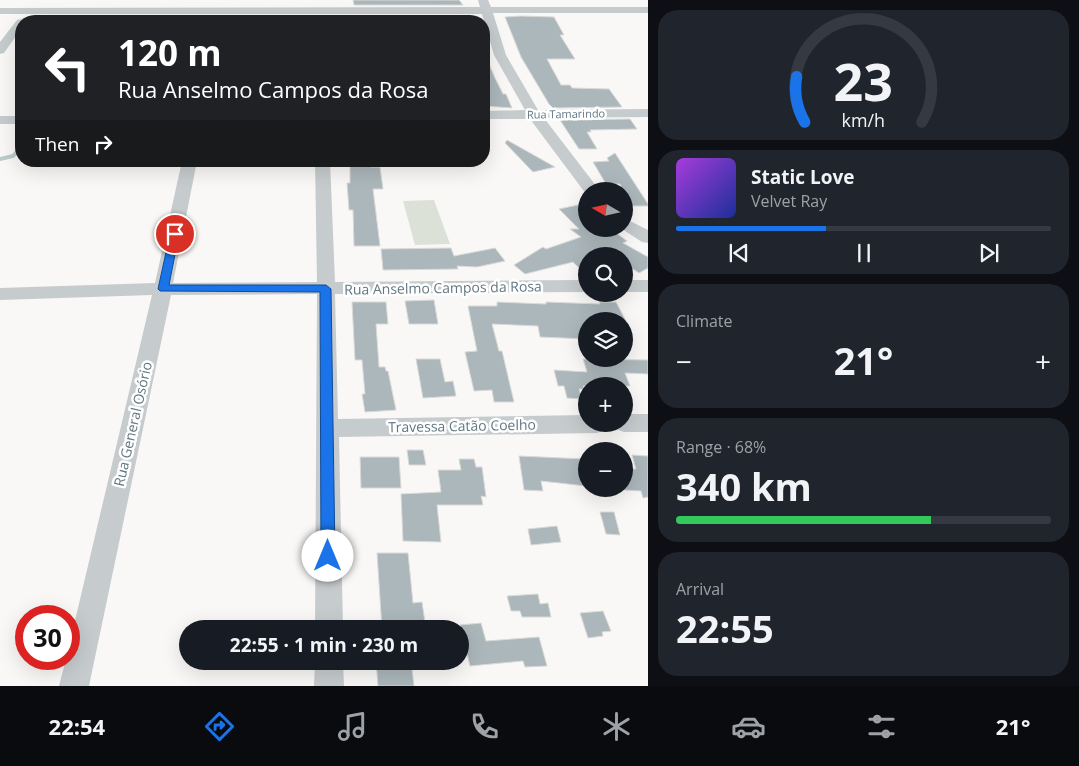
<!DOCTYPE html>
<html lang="en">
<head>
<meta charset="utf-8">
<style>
  body { margin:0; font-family:"Open Sans",sans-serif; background:#20242c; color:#f1f3f6; height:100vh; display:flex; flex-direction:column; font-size:19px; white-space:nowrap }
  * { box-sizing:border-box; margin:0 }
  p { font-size:16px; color:#9ea1a6 }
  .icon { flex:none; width:28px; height:28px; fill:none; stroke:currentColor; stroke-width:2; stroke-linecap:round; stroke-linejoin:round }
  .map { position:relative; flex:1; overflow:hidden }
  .sheet { display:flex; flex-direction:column; gap:10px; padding:10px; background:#0d0f14; width:431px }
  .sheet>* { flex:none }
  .guide { position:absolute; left:15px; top:15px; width:475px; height:152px; border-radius:20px; box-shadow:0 5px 20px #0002; background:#202124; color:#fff; overflow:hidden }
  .needle { width:32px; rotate:279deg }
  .controls { position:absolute; left:578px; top:182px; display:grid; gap:10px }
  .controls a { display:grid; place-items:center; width:55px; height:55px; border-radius:50%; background:#171b24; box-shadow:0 5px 20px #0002; font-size:25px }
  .speed { position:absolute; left:15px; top:605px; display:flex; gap:10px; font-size:25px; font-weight:700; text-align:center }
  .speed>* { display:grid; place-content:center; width:65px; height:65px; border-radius:50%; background:#171b24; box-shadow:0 5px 20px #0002; line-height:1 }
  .speed .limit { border:8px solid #d22; background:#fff; color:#111 }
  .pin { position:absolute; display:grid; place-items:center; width:42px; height:42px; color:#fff; margin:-21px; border:2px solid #fff; border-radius:50%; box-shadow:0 1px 5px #0007 }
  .me { position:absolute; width:55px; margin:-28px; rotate:0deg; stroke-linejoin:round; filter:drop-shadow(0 0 4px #0008) }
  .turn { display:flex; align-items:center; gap:18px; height:105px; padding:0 20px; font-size:22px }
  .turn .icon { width:65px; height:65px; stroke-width:2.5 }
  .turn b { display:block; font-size:35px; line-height:42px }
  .then { display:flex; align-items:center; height:48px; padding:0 20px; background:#0003; gap:10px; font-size:19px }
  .big { font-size:38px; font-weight:700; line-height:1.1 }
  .sheet .widget { flex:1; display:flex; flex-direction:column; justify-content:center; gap:8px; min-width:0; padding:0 18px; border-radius:20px; background:#20242c }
  .sheet .dial { align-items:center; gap:0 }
  .dial svg { height:130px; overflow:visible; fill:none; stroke:#363941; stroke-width:7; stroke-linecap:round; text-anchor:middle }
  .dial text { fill:#f1f3f6; stroke:none }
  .song { display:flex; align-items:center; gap:15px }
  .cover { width:60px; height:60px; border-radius:8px; background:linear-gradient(135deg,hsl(280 70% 55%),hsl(230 70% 35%)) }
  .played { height:5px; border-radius:2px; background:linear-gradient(90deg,#1a73e8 40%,#363941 40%) }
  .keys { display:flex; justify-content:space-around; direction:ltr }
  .heat { display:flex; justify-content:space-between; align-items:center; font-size:28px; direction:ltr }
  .charge { height:8px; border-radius:4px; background:linear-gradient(90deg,#34c759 68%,#363941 0) }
  .trip { position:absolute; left:179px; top:620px; width:290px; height:50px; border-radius:25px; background:#171b24; box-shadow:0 5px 20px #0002; font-weight:700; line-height:50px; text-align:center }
  .dock { display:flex; height:80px; justify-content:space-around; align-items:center; background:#090b0e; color:#9ea1a6 }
  .dock .icon { width:35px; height:35px }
  .dock .on { color:#1a73e8 }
  .dock b { font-size:22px; color:#f1f3f6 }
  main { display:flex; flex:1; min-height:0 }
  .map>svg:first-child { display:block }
  .green { fill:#dbe1d6 }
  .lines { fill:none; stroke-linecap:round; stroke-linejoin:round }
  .stream { stroke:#bccbce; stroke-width:4 }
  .building { fill:#acb7bb; stroke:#dadad8 }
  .minor { fill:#c6cbce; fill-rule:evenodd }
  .route { fill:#1a73e8; stroke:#114b97 }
  .labels { text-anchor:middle; stroke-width:5; stroke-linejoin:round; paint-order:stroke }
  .far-street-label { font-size:11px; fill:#617783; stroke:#fff }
  .street-label { font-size:14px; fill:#617783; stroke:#fff }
</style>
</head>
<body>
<main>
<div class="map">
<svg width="648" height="686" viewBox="0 0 648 686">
  <rect width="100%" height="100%" fill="#f9f8f6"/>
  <polygon class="green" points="434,200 450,244 415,245 403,201"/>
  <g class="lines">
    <polyline class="stream" points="0,159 13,156 21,148"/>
  </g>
  <g class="building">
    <polygon points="353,0 459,0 463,5 354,5"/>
    <polygon points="355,16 469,16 473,21 355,21"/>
    <polygon points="521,16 554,17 564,35 560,35 575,59 547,59 561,85 570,85 572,88 609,89 622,107 553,108 549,104 521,57 505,17"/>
    <polygon points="484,52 495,78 503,94 506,94 512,108 484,106"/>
    <polygon points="630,119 637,129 590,130 591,132 587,132 597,149 579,149 560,120"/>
    <polygon points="507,140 555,167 533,172 505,143"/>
    <polygon points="615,153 648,204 648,206 631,206 620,184 606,184 593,162 609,161 607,158"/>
    <polygon points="350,161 370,161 371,167 380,167 383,189 373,189 380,246 354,246 353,210 349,210 347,183 350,183"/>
    <polygon points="578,205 586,213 586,229 604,229 611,234 615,232 627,241 623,243 648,257 648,268 639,273 624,263 624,256 586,256 586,275 573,262 525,274 514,265 543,247 546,249 581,237 570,229 579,229 559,209"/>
    <polygon points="451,248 454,256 495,248 505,261 477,267 457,266 458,269 383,270 381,249"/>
    <polygon points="434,300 438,324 409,324 405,301"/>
    <polygon points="352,302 386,302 388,324 376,324 379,367 385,367 386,371 388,371 396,410 365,412 362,394 365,394 362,360 355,360"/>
    <polygon points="497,302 546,304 546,302 600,304 599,302 616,302 626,321 586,321 586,339 540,337 538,326 492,324 499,351 502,351 514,402 494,402 492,390 474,391 465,352 477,351 468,306 497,306"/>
    <polygon points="416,359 440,359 445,382 453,381 456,396 423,398"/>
    <polygon points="583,359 648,360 648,374 625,373 630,386 583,386 584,389 579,389 582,399 567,398 564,386 558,386 554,370 587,372"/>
    <polygon points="407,450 423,450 426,465 409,465"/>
    <polygon points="632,455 648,456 648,497 643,498 641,491 624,490 624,469 636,469"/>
    <polygon points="519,456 586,459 586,486 541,481 543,491 524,490"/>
    <polygon points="360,457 399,457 401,488 361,488"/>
    <polygon points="459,459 474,459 476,467 482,467 486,497 481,496 483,505 437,505 441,542 403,541 401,494 441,492 438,470 461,470"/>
    <polygon points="600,512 614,512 620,535 606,534"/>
    <polygon points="557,526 561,542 531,545 528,529"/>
    <polygon points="377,553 408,553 413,603 422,602 426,629 382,629"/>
    <polygon points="538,594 540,604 548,603 551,617 522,617 520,611 511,611 507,596"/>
    <polygon points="603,611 611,631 602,632 603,636 588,638 580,613"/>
    <polygon points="481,623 486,641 539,637 547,666 525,667 523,661 470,666 460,625"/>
    <polygon points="376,661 411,661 414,686 378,686"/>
  </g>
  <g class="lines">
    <g class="minor">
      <polygon points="478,0 488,0 491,7 648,7 648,13 493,13 506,55 538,110 648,109 648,117 544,118 600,191 586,191 586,194 530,119 484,119 484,111 525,110 494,55 482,14 0,14 0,8 480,7"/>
      <polygon points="21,19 26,21 21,21 21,29 4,53 0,54 0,42 17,20"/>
      <rect x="0" y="116" width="21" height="8"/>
      <polygon points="182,161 197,161 173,283 317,282 315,161 330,161 335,282 586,280 586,292 335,294 338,419 586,415 586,424 608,424 605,430 597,433 339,437 343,629 315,629 317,294 171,295 89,686 59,686 66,659 69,659 69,646 152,295 0,300 0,288 155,283"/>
      <polygon points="624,218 648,230 648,243 642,242 622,229 624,229"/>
      <rect x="624" y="280" width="24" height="12"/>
      <polygon points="624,414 648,414 648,432 624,432 616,429 613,424 624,424"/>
      <polygon points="315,661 343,661 344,686 314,686"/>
    </g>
  </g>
  <polygon class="route" points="175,231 179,234 169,285 326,285 331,289 335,556 333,561 328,563 323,561 321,556 320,292 160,291 158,289 170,234"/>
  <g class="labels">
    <g class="far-street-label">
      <text transform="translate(566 114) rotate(-1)" y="4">Rua Tamarindo</text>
    </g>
    <g class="street-label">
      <text transform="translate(443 288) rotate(-1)" y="5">Rua Anselmo Campos da Rosa</text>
      <text transform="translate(133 424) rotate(-77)" y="5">Rua General Osório</text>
      <text transform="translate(462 426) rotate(-1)" y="5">Travessa Catão Coelho</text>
    </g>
  </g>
</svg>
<div class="controls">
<a><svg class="needle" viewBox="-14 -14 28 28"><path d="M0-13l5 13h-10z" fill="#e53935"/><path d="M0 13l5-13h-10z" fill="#9ea1a6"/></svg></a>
<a><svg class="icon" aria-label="search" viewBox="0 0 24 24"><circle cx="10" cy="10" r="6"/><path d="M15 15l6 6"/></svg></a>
<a><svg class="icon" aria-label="layers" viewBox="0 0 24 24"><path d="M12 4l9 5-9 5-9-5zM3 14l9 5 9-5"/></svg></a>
<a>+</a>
<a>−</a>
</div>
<div class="speed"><div class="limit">30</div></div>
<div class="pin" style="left:175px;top:234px;background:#d93025"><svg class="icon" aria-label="arrive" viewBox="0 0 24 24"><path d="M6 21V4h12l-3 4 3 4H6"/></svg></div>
<svg class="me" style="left:328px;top:556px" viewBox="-20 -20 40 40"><circle r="19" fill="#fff"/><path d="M0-13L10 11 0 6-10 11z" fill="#1a73e8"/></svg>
<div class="trip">22:55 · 1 min · 230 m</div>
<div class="guide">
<div class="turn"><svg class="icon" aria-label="left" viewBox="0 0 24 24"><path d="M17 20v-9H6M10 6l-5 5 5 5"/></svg><div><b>120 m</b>Rua Anselmo Campos da Rosa</div></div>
<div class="then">Then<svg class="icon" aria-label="right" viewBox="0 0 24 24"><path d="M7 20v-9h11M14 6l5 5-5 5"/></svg></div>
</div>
</div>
<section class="sheet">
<div class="widget dial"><svg viewBox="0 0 100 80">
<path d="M14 69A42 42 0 1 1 86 69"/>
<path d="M14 69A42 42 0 0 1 9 41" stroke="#1a73e8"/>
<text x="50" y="56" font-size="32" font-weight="700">23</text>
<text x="50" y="72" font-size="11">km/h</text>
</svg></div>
<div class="widget">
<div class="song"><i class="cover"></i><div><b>Static Love</b><p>Velvet Ray</p></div></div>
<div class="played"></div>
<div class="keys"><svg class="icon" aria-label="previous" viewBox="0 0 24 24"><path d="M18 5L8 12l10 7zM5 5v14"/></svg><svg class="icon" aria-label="pause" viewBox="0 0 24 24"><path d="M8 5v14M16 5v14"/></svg><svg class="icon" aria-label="next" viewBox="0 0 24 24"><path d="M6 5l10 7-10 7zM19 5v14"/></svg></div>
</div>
<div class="widget"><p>Climate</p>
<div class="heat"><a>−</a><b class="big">21°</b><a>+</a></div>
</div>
<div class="widget"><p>Range · 68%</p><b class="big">340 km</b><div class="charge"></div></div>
<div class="widget"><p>Arrival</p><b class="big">22:55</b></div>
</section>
</main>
<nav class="dock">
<b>22:54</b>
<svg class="icon on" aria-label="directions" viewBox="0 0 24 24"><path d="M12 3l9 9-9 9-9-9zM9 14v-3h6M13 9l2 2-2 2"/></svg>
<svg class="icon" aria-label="music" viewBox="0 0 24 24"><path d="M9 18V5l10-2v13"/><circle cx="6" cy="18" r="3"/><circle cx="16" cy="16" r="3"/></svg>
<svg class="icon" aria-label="phone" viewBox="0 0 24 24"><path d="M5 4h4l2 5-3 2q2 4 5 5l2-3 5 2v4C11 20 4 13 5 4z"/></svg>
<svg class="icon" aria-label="climate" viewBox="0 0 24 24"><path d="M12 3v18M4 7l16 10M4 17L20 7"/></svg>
<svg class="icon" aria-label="car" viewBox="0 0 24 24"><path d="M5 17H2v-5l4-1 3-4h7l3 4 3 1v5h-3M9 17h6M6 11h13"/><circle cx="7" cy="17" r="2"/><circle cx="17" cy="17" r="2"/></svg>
<svg class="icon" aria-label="filters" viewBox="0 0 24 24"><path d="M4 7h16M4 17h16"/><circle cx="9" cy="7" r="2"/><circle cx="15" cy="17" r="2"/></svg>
<b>21°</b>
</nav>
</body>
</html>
